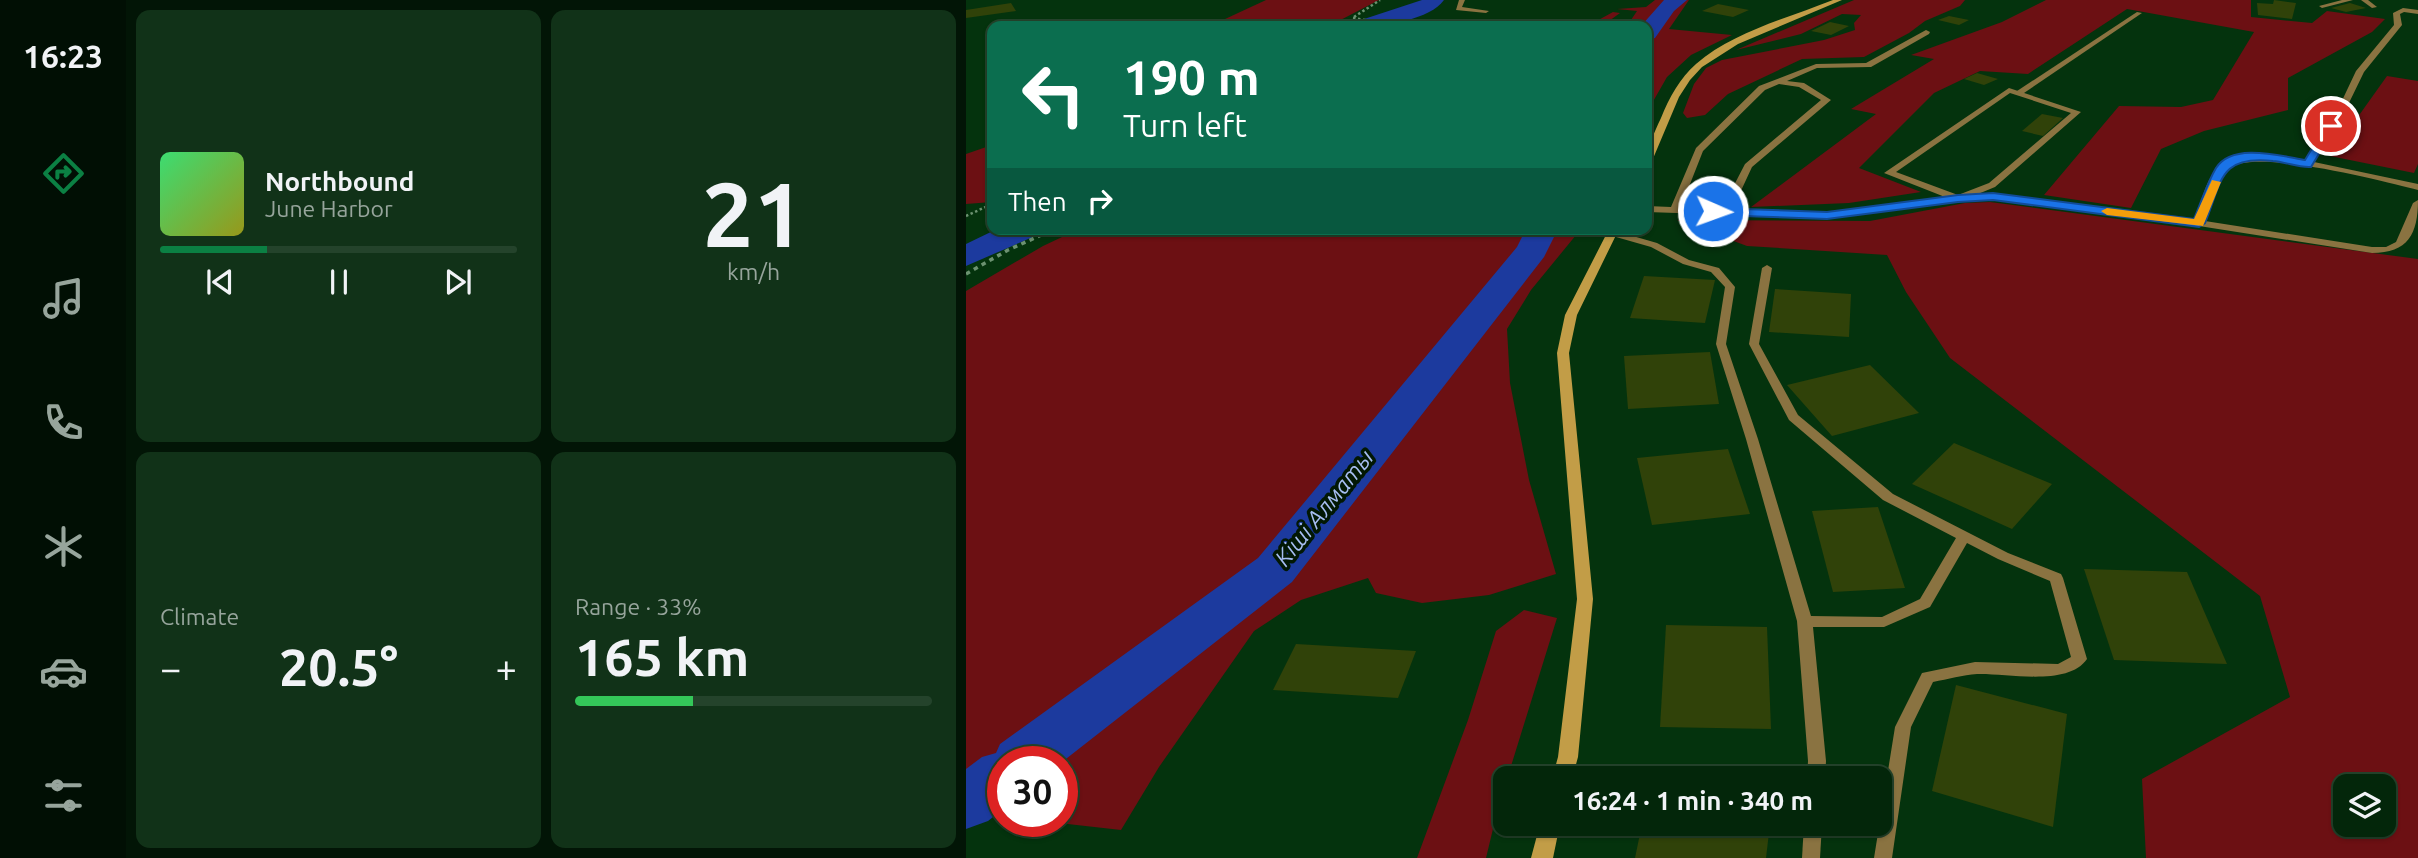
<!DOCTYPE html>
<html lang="en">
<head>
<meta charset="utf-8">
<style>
  body { margin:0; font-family:Ubuntu,sans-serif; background:#113218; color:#f1f3f6; height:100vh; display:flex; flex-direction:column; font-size:26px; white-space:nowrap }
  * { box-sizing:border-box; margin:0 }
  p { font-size:23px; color:#97a59c }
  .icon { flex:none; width:38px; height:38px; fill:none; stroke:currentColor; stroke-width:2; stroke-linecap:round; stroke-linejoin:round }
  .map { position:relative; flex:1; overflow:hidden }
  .details { display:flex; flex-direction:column; gap:10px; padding:10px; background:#021506; width:840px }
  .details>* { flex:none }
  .hud { position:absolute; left:21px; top:21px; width:665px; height:214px; border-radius:14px; box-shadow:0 2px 5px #0004,0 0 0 2px #24432b; background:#0b6e4f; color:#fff; overflow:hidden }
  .buttons { position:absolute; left:1367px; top:774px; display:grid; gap:14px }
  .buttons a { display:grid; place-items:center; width:63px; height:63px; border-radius:14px; background:#03260a; box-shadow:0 2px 5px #0004,0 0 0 2px #24432b; font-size:35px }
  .speed { position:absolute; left:21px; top:746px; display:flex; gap:14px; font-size:35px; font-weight:700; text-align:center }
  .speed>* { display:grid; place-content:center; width:91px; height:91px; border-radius:50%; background:#03260a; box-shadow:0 2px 5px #0004,0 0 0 2px #24432b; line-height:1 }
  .speed .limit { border:10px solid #d22; background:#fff; color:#111 }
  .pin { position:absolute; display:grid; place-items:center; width:60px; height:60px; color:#fff; margin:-30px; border:4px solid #fff; border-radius:50%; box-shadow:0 2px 7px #0007 }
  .me { position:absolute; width:77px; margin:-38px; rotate:92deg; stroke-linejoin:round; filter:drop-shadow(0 0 5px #0008) }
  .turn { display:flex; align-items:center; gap:24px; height:147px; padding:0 21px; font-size:32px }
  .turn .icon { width:91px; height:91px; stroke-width:2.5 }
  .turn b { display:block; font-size:49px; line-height:60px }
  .then { display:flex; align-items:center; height:66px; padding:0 21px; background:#0003; gap:14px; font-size:26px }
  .big { font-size:52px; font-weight:600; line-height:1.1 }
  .details .tile { flex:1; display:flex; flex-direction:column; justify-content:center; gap:10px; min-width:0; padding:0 24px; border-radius:14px; background:#113218 }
  .details .dial { align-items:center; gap:0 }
  .dial b { font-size:91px; line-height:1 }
  .song { display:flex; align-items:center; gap:21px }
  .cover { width:84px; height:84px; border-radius:10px; background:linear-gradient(135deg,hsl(140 70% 55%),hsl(60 70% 35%)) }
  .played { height:7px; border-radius:4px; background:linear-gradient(90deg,#0b8043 30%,#24432b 30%) }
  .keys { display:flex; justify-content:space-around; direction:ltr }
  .heat { display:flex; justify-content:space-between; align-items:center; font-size:38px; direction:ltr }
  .charge { height:10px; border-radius:5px; background:linear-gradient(90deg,#34c759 33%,#24432b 0) }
  .details .tiles { flex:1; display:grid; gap:10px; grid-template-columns:repeat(2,1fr) }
  .trip { position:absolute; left:527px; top:766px; width:399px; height:70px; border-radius:14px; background:#03260a; box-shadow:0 2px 5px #0004,0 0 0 2px #24432b; font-weight:600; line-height:70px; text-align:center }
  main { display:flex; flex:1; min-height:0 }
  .dock { display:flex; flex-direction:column; width:126px; justify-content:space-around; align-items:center; background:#010f04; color:#97a59c }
  .dock .icon { width:49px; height:49px }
  .dock .selected { color:#0b8043 }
  .dock b { font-size:32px; color:#f1f3f6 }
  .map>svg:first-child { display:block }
  .green { fill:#6c1013; fill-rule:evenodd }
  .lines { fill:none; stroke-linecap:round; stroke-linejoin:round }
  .river { fill:#1c3a9e; fill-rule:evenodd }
  .building { fill:#304209 }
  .path-far1 { stroke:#6c9271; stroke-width:2.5; stroke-dasharray:2.5 2.5; stroke-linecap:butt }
  .path { stroke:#6c9271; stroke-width:3.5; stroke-dasharray:4.5 4.5; stroke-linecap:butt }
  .lane { fill:#8a7341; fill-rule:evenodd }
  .street { fill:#8a7341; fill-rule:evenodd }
  .secondary { fill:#c29d47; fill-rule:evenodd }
  .route { fill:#1a73e8; stroke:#114b97; stroke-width:2 }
  .slow { fill:#f59e0b }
  .labels { text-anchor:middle; stroke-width:7; stroke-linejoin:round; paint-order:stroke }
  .water-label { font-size:23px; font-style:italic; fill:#a6bdf1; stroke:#021804 }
</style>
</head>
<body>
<main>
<nav class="dock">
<b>16:23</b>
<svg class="icon selected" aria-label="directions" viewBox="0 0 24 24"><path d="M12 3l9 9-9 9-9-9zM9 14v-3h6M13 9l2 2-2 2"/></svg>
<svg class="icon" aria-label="music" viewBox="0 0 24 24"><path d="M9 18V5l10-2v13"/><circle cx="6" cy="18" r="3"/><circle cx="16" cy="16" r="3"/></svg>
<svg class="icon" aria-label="phone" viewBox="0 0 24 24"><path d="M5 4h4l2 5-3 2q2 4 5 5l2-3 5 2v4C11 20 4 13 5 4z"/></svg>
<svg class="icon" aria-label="climate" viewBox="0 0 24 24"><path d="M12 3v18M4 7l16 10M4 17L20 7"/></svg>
<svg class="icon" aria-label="car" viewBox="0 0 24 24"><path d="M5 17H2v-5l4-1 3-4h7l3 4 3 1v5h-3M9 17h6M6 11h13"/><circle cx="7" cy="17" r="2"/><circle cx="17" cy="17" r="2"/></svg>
<svg class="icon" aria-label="filters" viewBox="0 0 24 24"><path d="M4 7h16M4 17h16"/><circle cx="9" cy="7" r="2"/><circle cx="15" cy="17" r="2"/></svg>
</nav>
<section class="details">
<div class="tiles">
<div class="tile">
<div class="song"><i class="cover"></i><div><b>Northbound</b><p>June Harbor</p></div></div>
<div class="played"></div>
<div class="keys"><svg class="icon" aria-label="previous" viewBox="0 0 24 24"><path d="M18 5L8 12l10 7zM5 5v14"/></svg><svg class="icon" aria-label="pause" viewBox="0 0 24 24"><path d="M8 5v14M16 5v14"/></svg><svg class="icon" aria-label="next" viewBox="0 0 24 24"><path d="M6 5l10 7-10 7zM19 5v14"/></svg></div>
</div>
<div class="tile dial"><b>21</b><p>km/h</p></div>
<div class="tile"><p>Climate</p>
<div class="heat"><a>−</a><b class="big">20.5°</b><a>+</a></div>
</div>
<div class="tile"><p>Range · 33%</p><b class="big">165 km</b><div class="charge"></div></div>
</div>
</section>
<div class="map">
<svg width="1452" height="858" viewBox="0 0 1452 858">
  <rect width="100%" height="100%" fill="#04330d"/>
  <g class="green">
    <polygon points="300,0 413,0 363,26 244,26"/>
    <polygon points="689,0 723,0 703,29 766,35 725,55 701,77 681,112 681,26 629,26 627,23 647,12 654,13 643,21 663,23 671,11 651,9 680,7"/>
    <polygon points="888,0 999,0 994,6 959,21 943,33 898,57 836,59 762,94 739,115 721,118 717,113 728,84 740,68 756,60 858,40 889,30 888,23 895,15 876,14 835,34 770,50"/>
    <polygon points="1080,0 1285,0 1285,17 1346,23 1361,11 1419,19 1406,32 1322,78 1322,110 1238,131 1195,149 1165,208 1078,195 1153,106 1215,107 1247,100 1288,32 1161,9 1062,74 1014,71 968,93 893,168 955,192 883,203 785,207 910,114 885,109 968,59 945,55 1036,22"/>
    <polygon points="1421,76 1452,81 1452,164 1448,173 1364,156"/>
    <polygon points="26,145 26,202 0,204 0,154"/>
    <path d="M1024 202 1452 259V858H1180L1176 779 1324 697 1294 596 984 358 940 292 921 255 781 246 711 220 904 221 999 203ZM1379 786H1418V824H1379Z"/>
    <polygon points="113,229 615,229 565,290 541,329 544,383 563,480 590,574 523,595 456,603 410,593 402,578 335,600 288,631 193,767 155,830 75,821 96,821 96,761 37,761 37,816 0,812 0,291 77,246"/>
    <polygon points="558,610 591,618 541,779 539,779 520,858 451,858 502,720 530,631"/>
  </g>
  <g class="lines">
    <g class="river">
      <path d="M456 0H478C463 21 413 27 389 26L392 21Z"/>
      <polygon points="698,0 721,0 708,11 689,38 681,40 681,26 675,26"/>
      <polygon points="31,229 74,229 69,236 0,266 0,244"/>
      <polygon points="560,229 592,229 578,257 326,582 96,762 37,761 37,809 22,821 0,829 0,769 16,757 30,753 34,744 292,558 551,247"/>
    </g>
  </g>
  <g class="building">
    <polygon points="1308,0 1330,3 1326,19 1292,15 1291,3 1307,4"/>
    <polygon points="45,3 50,11 0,18 0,10"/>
    <polygon points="1384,3 1400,8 1380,12 1365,8"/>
    <polygon points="752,4 783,10 767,17 736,11"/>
    <polygon points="983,16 1003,20 993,25 972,20"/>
    <polygon points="864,22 883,26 865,35 845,31"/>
    <polygon points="1011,73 1032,79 1018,85 998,79"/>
    <polygon points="1076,114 1097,118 1077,136 1056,131"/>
    <polygon points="678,276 749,280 739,323 664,318"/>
    <polygon points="809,289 885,294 883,337 803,332"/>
    <polygon points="744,352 753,404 662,409 658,356"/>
    <polygon points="904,365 953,413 866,436 821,385"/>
    <polygon points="988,443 1086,484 1046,529 946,484"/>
    <polygon points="762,449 784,514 686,525 671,458"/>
    <polygon points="912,507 939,588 867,592 846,511"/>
    <polygon points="1118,569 1221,572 1261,664 1148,660"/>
    <polygon points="700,625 801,627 805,729 694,727"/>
    <polygon points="330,644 450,651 432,698 307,690"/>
    <polygon points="990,685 1101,714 1087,827 966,791"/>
    <polygon points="676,824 804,824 800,858 669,858"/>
  </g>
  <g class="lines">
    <g class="path-far1">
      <polyline points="388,17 414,0"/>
      <polyline points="387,18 434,26"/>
      <polyline points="0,216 26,204"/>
      <polyline points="79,234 89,229"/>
    </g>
    <polyline class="path" points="0,274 42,250 82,232"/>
    <g class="lane">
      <polygon points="493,0 499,0 496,7 523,11 520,13 490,10"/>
      <polygon points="1376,0 1387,0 1356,8 1353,6"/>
      <polygon points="1395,0 1402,0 1411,7 1406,8"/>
      <polygon points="1171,12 1176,13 1055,95 1048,93"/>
      <path d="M646 230 691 243 723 260 753 268 769 287 760 344 792 439 845 616 916 617 954 599 990 538 917 500 823 420 783 344 796 268 801 265 806 268 793 344 832 415 927 494 1042 553 1095 574 1097 578 1121 659C1102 687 1041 673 1011 674 997 675 982 679 967 682L945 727 926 858H908L929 727 956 673 1009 662 1092 664 1105 657 1084 581 1032 559 1001 543 964 607 918 627H847L860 761 859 779H841L842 761 831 621 780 439 750 344 759 287 745 272 717 264 685 247 643 235V231Z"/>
      <polygon points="838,824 856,824 854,858 836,858"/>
    </g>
    <path class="street" d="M1437 8 1452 10V14L1438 12 1434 14 1436 25 1398 72 1381 107 1348 162 1452 184V190C1418 182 1283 145 1259 171 1248 183 1245 206 1239 221L1406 247H1420L1430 242 1447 203 1452 200C1452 234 1442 253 1406 253L1233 226 1027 199 992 201 861 218 681 212V206L705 207 730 148 793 86 850 64 900 63 960 30 964 32 963 34 905 67 851 68 821 81 838 83 865 100 786 167 773 195 756 208 861 212 979 197 918 173 1043 88 1115 112 1029 187 1012 194 1027 193 1229 219C1235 203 1239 183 1250 169 1267 148 1316 157 1339 161L1373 107 1390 71 1428 25 1427 13ZM813 84 833 87 855 100 779 164 765 191 744 208 715 207 737 151 799 90ZM1044 93 1105 113 1023 183 992 195 930 172Z"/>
    <g class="secondary">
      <path d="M867 0H876L772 44 736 67 724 80 713 97 686 161 681 164C681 147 688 133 695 118 703 98 714 78 730 64 767 32 822 18 867 0Z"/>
      <polygon points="643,229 653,229 611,315 603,353 627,599 612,757 606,779 586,779 592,757 611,599 591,353 599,315"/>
      <polygon points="574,824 594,824 587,858 565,858"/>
    </g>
  </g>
  <path class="route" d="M1361 124 1370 126 1345 167C1333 168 1320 162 1307 161 1253 155 1256 181 1239 223L1233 227 1027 200 992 202 861 219 747 215 741 211 747 208 861 212 992 195 1027 193 1228 219C1235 203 1241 183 1250 168 1266 142 1315 156 1339 160Z"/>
  <polygon class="slow" points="1246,180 1255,182 1237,226 1141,215 1135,211 1141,208 1228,219"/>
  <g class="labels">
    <g class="water-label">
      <text transform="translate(358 508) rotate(-51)" y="8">Кіші Алматы</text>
    </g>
  </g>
</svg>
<div class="buttons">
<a><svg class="icon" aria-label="layers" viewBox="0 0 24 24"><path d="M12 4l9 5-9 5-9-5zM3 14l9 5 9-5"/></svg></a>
</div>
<div class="speed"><div class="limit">30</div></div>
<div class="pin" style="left:1365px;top:126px;background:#d93025"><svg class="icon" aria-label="arrive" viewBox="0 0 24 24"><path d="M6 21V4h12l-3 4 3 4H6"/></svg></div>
<svg class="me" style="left:747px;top:211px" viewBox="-20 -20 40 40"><circle r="17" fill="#1a73e8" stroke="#fff" stroke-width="3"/><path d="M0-11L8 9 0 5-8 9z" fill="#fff"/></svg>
<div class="trip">16:24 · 1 min · 340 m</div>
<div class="hud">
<div class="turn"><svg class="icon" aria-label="left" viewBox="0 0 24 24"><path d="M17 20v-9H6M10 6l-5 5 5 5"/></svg><div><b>190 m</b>Turn left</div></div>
<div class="then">Then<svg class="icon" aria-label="right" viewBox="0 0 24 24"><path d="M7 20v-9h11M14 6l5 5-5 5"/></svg></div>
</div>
</div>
</main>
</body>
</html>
